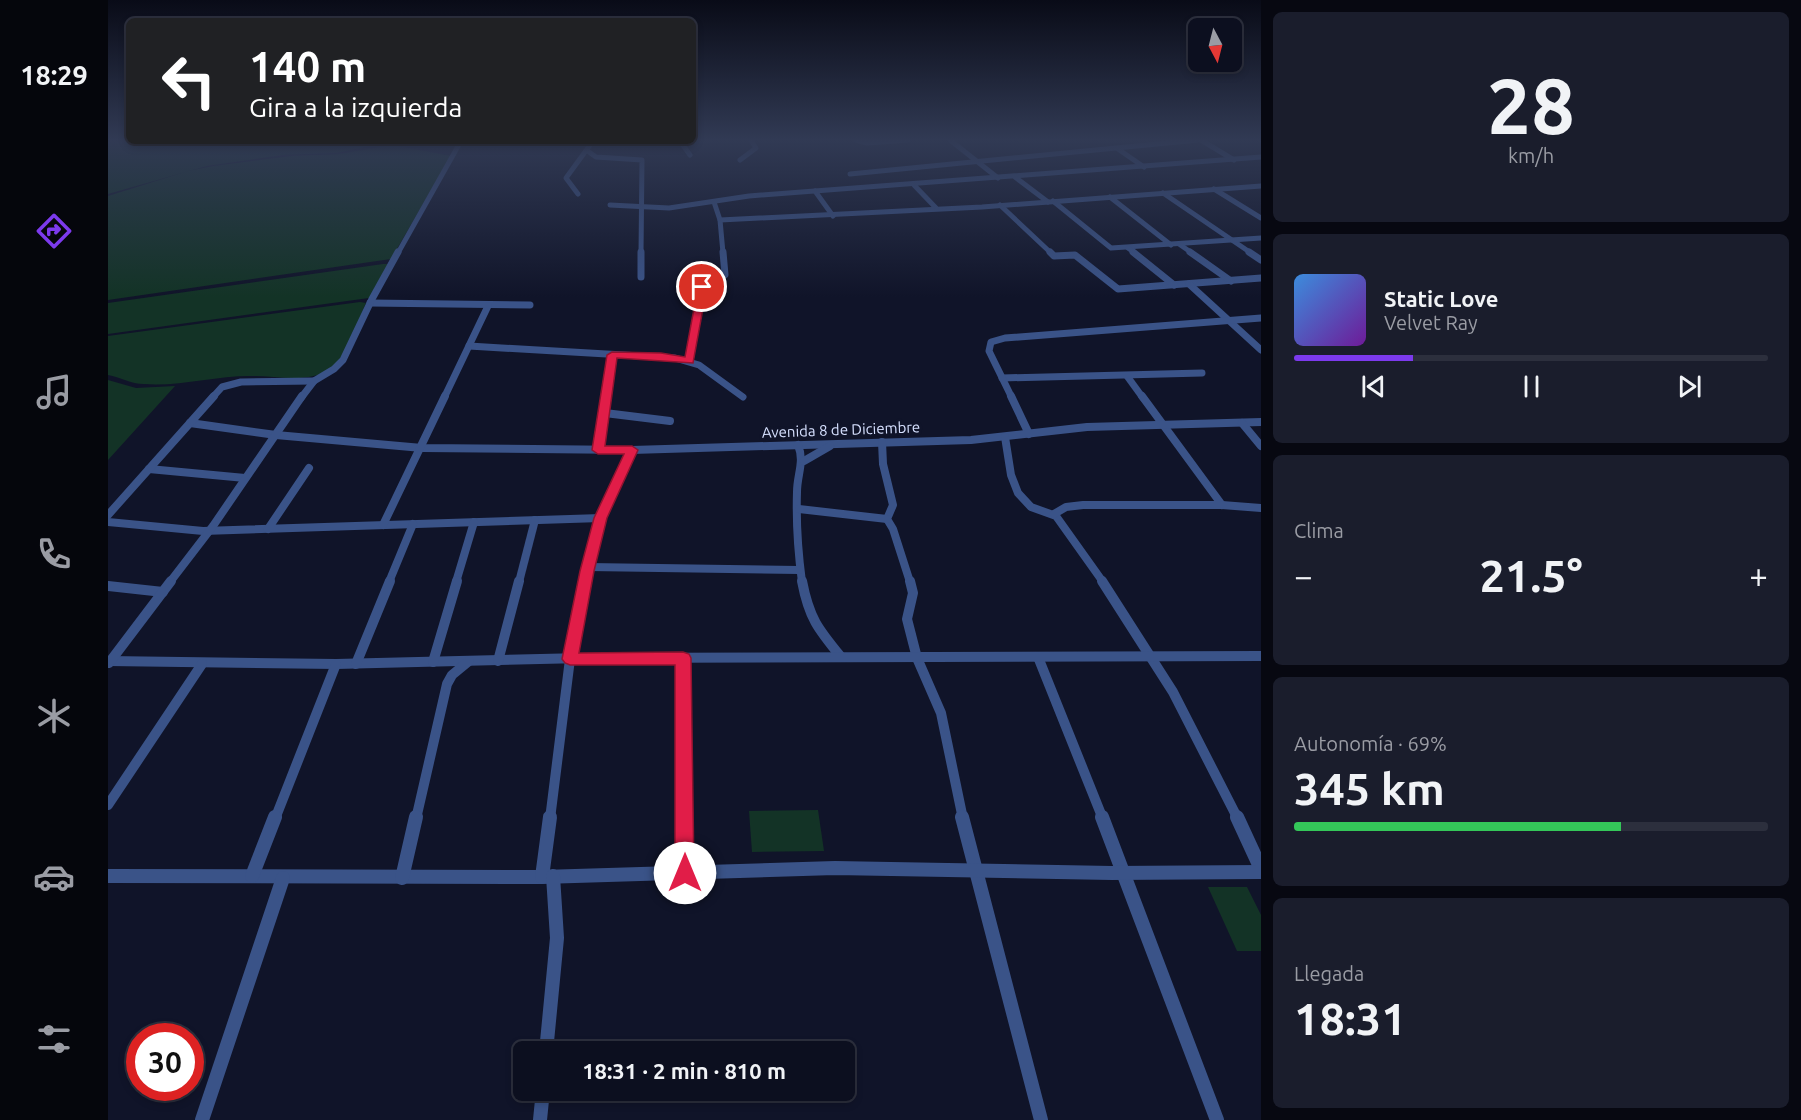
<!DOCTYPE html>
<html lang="es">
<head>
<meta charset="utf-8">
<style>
  body { margin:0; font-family:Ubuntu,sans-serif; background:#1a1d2c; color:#f1f3f6; height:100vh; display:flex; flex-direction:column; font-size:22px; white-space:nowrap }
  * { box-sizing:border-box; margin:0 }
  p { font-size:20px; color:#9a9ca4 }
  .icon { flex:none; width:33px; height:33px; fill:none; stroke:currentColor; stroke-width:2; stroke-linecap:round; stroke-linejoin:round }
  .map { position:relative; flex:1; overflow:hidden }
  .side { display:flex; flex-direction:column; gap:12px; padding:12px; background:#070811; width:540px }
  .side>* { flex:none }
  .top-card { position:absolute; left:18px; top:18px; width:570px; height:126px; border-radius:9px; box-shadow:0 3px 9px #0003,0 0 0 2px #2c2f3d; background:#202124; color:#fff; overflow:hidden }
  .needle { width:39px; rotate:173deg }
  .controls { position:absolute; left:1080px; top:18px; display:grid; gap:12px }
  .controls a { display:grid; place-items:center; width:54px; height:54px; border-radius:9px; background:#0c0f1f; box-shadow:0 3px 9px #0003,0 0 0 2px #2c2f3d; font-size:30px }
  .speed { position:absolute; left:18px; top:1023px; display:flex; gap:12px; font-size:30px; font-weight:700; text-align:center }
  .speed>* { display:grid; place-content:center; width:78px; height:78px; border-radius:50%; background:#0c0f1f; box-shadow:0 3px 9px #0003,0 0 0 2px #2c2f3d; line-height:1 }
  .speed .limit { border:9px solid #d22; background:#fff; color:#111 }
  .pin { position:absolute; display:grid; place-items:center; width:51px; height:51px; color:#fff; margin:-26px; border:3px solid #fff; border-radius:50%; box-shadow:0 2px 6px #0007 }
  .me { position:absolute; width:66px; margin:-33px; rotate:0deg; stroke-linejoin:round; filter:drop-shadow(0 0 4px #0008) }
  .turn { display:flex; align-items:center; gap:21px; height:126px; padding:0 24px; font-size:27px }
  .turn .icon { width:78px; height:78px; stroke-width:2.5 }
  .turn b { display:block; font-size:42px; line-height:51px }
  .big { font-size:45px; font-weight:700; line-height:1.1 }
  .side .widget { flex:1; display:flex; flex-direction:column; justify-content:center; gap:9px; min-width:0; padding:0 21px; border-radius:9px; background:#1a1d2c }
  .side .dial { align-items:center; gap:0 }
  .dial b { font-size:78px; line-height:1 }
  .song { display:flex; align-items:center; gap:18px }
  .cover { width:72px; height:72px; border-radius:9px; background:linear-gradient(135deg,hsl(210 70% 55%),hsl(280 70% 35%)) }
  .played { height:6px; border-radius:3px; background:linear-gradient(90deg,#7c3aed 25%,#2c2f3d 25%) }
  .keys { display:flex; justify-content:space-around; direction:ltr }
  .heat { display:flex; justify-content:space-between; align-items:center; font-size:33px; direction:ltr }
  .charge { height:9px; border-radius:4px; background:linear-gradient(90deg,#34c759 69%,#2c2f3d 0) }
  .trip { position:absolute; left:405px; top:1041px; width:342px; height:60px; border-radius:9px; background:#0c0f1f; box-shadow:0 3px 9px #0003,0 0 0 2px #2c2f3d; font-weight:700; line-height:60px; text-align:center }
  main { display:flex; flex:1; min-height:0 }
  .tabs { display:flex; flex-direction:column; width:108px; justify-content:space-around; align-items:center; background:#05060c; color:#9a9ca4 }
  .tabs .icon { width:42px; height:42px }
  .tabs .on { color:#7c3aed }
  .tabs b { font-size:27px; color:#f1f3f6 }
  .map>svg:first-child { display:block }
  .green { fill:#133326 }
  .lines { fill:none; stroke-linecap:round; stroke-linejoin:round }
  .stream { stroke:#0a3747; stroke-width:1.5 }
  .minor-far4 { stroke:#3a5388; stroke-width:5 }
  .minor-far3 { stroke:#3a5388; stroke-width:7 }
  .minor-far2 { stroke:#3a5388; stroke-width:8 }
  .minor-far1 { stroke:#3a5388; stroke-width:10 }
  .minor { stroke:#3a5388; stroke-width:14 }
  .route { fill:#e11d48; stroke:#92132f; stroke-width:1.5 }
  .labels { text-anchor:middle; stroke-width:6; stroke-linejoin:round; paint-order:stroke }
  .street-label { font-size:15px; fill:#d7e1ff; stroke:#101429 }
</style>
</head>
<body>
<main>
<nav class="tabs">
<b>18:29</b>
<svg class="icon on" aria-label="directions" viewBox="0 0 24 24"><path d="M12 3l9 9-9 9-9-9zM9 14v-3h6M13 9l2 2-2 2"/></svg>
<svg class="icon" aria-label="music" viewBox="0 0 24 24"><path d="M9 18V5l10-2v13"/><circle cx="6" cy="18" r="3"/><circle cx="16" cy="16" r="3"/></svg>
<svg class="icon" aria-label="phone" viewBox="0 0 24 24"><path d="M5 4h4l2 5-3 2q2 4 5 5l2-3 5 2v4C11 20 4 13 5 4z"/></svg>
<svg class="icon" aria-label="climate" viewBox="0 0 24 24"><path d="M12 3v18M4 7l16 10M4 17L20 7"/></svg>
<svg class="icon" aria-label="car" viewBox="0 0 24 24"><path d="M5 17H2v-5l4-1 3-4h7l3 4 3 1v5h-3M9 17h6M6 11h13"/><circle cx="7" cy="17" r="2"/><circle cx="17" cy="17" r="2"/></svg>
<svg class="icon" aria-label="filters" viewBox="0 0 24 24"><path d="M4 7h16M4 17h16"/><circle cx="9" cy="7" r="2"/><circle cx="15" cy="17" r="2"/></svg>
</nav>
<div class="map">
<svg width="1153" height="1120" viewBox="0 0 1153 1120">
  <rect width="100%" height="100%" fill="#101429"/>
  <g class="green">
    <polygon points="0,140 21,141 286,141 228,153 175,155 99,166 0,194"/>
    <polygon points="284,145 343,156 283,259 0,300 0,196 80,171 105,166 183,156 231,154"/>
    <polygon points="275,264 280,264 261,298 0,334 0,303"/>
    <path d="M252 302 258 303C249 323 241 354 223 368 202 384 171 376 146 376 110 375 71 387 36 384 23 384 12 377 0 375V336Z"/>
    <polygon points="0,380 28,388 67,386 0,460"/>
    <polygon points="710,810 716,851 644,852 641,811"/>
    <polygon points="1100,887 1139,887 1153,915 1153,951 1129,951"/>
  </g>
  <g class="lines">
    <polyline class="stream" points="433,141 464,146"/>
    <g class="minor-far4">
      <polyline points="748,140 759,143 800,140"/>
      <polyline points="842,140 890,178"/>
      <polyline points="1093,140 1126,160"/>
      <polyline points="572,141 582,155"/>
      <polyline points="1010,149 1036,167"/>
      <polyline points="481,152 488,157 534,160 533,253"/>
      <polyline points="632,160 648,148 643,140"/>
      <polyline points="742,174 1090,140"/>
      <polyline points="907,177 940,202"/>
      <polyline points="806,185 828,208"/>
      <polyline points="1106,189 1153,218"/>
      <polyline points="707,191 725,216"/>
      <polyline points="1055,193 1143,253"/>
      <polyline points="470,194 458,178 485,141"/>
      <polyline points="1002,197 1063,245"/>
      <polyline points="945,201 1003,248 1153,238"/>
      <polyline points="606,202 612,220 615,253"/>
      <polyline points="502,205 561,208 641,196 1153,157"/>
      <polyline points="892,205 943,253"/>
      <polyline points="612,220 874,207 1153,186"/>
      <polyline points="1071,244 1084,253"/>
      <polyline points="1020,248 1027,253"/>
      <polyline points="290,253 353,141"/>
    </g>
    <g class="minor-far3">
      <polyline points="942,252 946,256 967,255 1010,289 1153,278"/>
      <polyline points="1025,252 1066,285"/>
      <polyline points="1082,252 1123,281"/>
      <polyline points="1141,252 1153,260"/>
      <polyline points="533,277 533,252"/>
      <polyline points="1081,284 1153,350"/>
      <polyline points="262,303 422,305"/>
      <polyline points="361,346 567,358 591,365 635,397"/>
      <polyline points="582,361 594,287 617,275 615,252"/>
      <polyline points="1019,376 1035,398"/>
      <polyline points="894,378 1094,373"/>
      <polyline points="104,398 114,387 133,382 206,381"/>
      <polyline points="193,398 206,381 226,369 235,360 264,299 290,252"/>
      <polyline points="336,398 380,306"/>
      <polyline points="498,398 504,355"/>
      <polyline points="904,398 881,351 883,342 897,338 1153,318"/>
    </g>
    <g class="minor-far2">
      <polyline points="903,396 921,434"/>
      <polyline points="1034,396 1114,505"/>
      <polyline points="497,413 562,421"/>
      <polyline points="82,423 168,435 314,448 524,450 863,440 979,427 1153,422"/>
      <polyline points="1134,423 1153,446"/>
      <polyline points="897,437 903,475 910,493 923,507 948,516 995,582"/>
      <polyline points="774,442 775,464 785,505 779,519 785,529 802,582"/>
      <path d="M690 445C697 462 689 474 689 492 688 522 690 552 694 582"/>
      <polyline points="490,450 498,396"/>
      <polyline points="696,461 722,446"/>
      <polyline points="41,469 137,478"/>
      <polyline points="691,509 779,519"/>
      <polyline points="946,514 958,507 975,505 1114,505 1153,508"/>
      <polyline points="0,515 106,396"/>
      <polyline points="0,522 95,531 493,518"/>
      <polyline points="275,525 337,396"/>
      <polyline points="160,529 201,468"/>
      <polyline points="480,567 691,570"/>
      <polyline points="62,582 105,526 194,396"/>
      <polyline points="281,582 305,524"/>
      <polyline points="348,582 366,522"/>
      <polyline points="411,582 427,520"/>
      <polyline points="477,582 493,518 524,450"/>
    </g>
    <g class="minor-far1">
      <path d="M694 581C701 618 710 629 733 657"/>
      <polyline points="802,581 805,593 799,619 809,658 833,713 855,819"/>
      <polyline points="994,581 1065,692 1130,819"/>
      <polyline points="0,586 55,592"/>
      <polyline points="930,657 995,819"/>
      <polyline points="575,658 576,819"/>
      <polyline points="0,661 228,664 475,658 1153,656"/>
      <polyline points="390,661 411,581"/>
      <polyline points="325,662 349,581"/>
      <polyline points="1,663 63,581"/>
      <polyline points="248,664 282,581"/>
      <polyline points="0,805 94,664"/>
      <polyline points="167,819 228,664"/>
      <polyline points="308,819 339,684 344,675 361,661"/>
      <polyline points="442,819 462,659 477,581"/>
    </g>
    <g class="minor">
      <polyline points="576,817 577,873"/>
      <polyline points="854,817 933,1120"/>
      <polyline points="994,817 1109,1120"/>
      <polyline points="1129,817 1153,869"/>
      <polyline points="0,876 434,877 727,868 1004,873 1153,872"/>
      <polyline points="144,876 167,817"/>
      <polyline points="434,877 442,817"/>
      <polyline points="294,878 308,817"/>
      <polyline points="438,1052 449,938 445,876"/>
      <polyline points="94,1120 175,878"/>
      <polyline points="432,1120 435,1090"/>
    </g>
  </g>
  <linearGradient id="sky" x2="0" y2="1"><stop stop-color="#090b17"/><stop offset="0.47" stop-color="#313a54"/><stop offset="1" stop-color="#313a54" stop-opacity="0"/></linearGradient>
  <rect width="1153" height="297" fill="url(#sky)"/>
  <polygon class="route" points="594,284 599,287 585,363 509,358 497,446 524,446 530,450 499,518 486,571 471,653 575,652 581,654 583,658 586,873 583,880 577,883 570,880 567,873 567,665 462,665 457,663 454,659 472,571 486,518 516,454 490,454 484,450 499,355 504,352 553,353 577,357 590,287"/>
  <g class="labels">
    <g class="street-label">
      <text transform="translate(733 430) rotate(-2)" y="5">Avenida 8 de Diciembre</text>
    </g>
  </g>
</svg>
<div class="controls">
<a><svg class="needle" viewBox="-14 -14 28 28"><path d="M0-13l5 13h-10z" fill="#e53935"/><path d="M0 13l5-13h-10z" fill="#9a9ca4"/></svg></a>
</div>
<div class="speed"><div class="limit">30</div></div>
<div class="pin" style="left:594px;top:287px;background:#d93025"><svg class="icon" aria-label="arrive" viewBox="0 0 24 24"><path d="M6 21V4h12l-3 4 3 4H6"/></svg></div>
<svg class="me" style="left:577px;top:873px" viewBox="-20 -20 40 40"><circle r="19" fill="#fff"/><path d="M0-13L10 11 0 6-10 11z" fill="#e11d48"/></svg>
<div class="trip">18:31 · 2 min · 810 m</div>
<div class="top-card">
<div class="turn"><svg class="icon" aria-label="left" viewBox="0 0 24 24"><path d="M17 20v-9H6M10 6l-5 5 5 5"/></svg><div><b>140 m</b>Gira a la izquierda</div></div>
</div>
</div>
<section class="side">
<div class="widget dial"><b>28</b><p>km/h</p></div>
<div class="widget">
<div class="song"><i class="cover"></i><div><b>Static Love</b><p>Velvet Ray</p></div></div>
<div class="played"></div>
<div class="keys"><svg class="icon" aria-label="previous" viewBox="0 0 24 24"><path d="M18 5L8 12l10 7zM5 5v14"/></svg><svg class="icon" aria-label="pause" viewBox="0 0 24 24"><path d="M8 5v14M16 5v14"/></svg><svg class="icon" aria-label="next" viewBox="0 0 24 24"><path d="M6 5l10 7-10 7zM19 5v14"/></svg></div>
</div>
<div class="widget"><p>Clima</p>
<div class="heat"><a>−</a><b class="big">21.5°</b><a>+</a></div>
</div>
<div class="widget"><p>Autonomía · 69%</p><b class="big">345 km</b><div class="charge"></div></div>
<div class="widget"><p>Llegada</p><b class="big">18:31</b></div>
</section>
</main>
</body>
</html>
